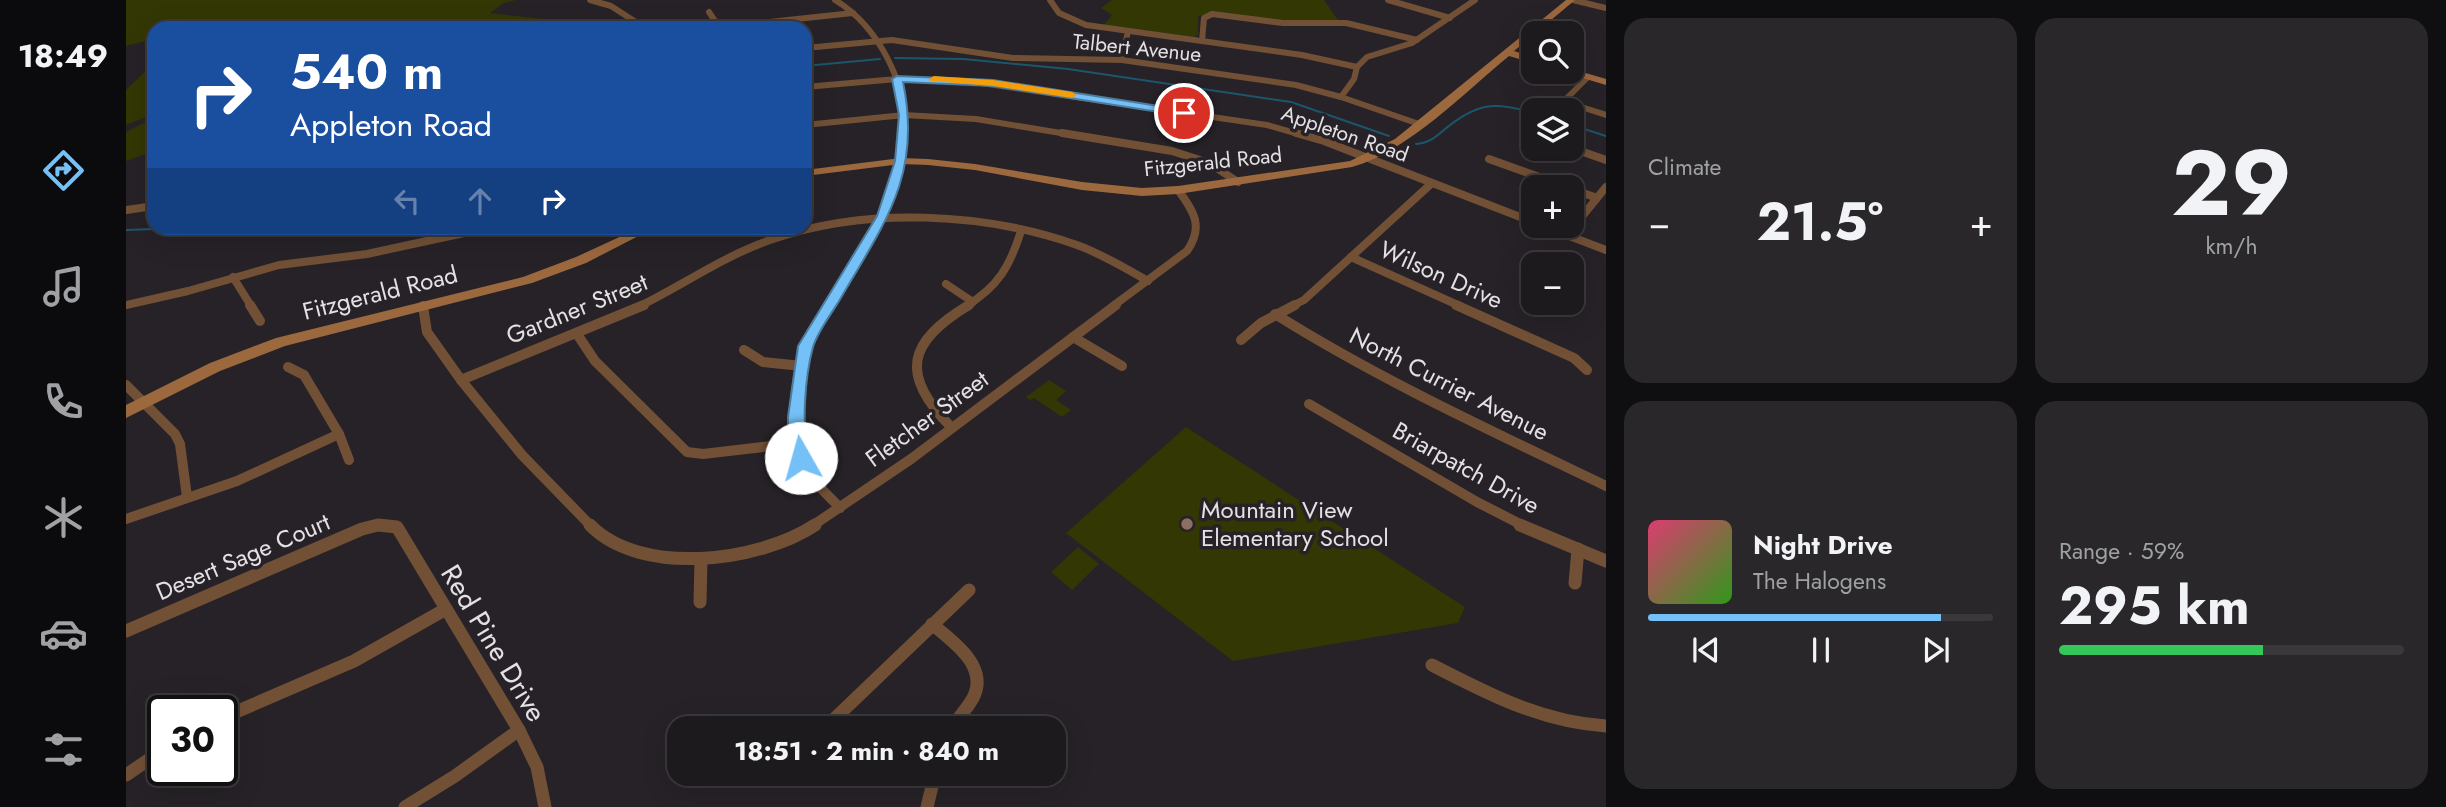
<!DOCTYPE html>
<html lang="en">
<head>
<meta charset="utf-8">
<style>
  body { margin:0; font-family:Jost,sans-serif; background:#29272a; color:#f1f3f6; height:100vh; display:flex; flex-direction:column; font-size:26px; white-space:nowrap }
  * { box-sizing:border-box; margin:0 }
  p { font-size:23px; color:#a0a1a4 }
  .icon { flex:none; width:38px; height:38px; fill:none; stroke:currentColor; stroke-width:2; stroke-linecap:round; stroke-linejoin:round }
  .map { position:relative; flex:1; overflow:hidden }
  .drawer { display:flex; flex-direction:column; gap:18px; padding:18px; background:#0f0e10; width:840px }
  .drawer>* { flex:none }
  .top-card { position:absolute; left:21px; top:21px; width:665px; height:214px; border-radius:21px; box-shadow:0 7px 28px #0002,0 0 0 2px #3a383b; background:#1a4fa0; color:#fff; overflow:hidden }
  .tools { position:absolute; left:1395px; top:21px; display:grid; gap:14px }
  .tools a { display:grid; place-items:center; width:63px; height:63px; border-radius:14px; background:#1c1a1d; box-shadow:0 7px 28px #0002,0 0 0 2px #3a383b; font-size:35px }
  .speed { position:absolute; left:21px; top:695px; display:flex; gap:14px; font-size:35px; font-weight:700; text-align:center }
  .speed>* { display:grid; place-content:center; width:91px; height:91px; border-radius:50%; background:#1c1a1d; box-shadow:0 7px 28px #0002,0 0 0 2px #3a383b; line-height:1 }
  .speed .limit { border:4px solid #111; border-radius:10px; background:#fff; color:#111 }
  .pin { position:absolute; display:grid; place-items:center; width:60px; height:60px; color:#fff; margin:-30px; border:4px solid #fff; border-radius:50%; box-shadow:0 2px 7px #0007 }
  .me { position:absolute; width:77px; margin:-38px; rotate:353deg; stroke-linejoin:round; filter:drop-shadow(0 0 5px #0008) }
  .turn { display:flex; align-items:center; gap:24px; height:147px; padding:0 28px; font-size:32px }
  .turn .icon { width:91px; height:91px; stroke-width:2.5 }
  .turn b { display:block; font-size:49px; line-height:60px }
  .lanes { display:flex; align-items:center; height:66px; padding:0 28px; background:#0003; justify-content:center; gap:35px; direction:ltr }
  .lanes .off { opacity:.35 }
  .big { font-size:52px; font-weight:700; line-height:1.1 }
  .drawer .card { flex:1; display:flex; flex-direction:column; justify-content:center; gap:10px; min-width:0; padding:0 24px; border-radius:21px; background:#29272a }
  .drawer .dial { align-items:center; gap:0 }
  .dial b { font-size:91px; line-height:1 }
  .song { display:flex; align-items:center; gap:21px }
  .cover { width:84px; height:84px; border-radius:10px; background:linear-gradient(135deg,hsl(340 70% 55%),hsl(110 70% 35%)) }
  .played { height:7px; border-radius:4px; background:linear-gradient(90deg,#75c0f6 85%,#3a383b 85%) }
  .keys { display:flex; justify-content:space-around; direction:ltr }
  .heat { display:flex; justify-content:space-between; align-items:center; font-size:38px; direction:ltr }
  .charge { height:10px; border-radius:5px; background:linear-gradient(90deg,#34c759 59%,#3a383b 0) }
  .drawer .tiles { flex:1; display:grid; gap:18px; grid-template-columns:repeat(2,1fr) }
  .trip { position:absolute; left:541px; top:716px; width:399px; height:70px; border-radius:21px; background:#1c1a1d; box-shadow:0 7px 28px #0002,0 0 0 2px #3a383b; font-weight:700; line-height:70px; text-align:center }
  main { display:flex; flex:1; min-height:0 }
  .tabs { display:flex; flex-direction:column; width:126px; justify-content:space-around; align-items:center; background:#0b0a0c; color:#a0a1a4 }
  .tabs .icon { width:49px; height:49px }
  .tabs .current { color:#75c0f6 }
  .tabs b { font-size:32px; color:#f1f3f6 }
  .map>svg:first-child { display:block }
  .green { fill:#323704 }
  .lines { fill:none; stroke-linecap:round; stroke-linejoin:round }
  .stream { stroke:#1c556c; stroke-width:2 }
  .street-far3 { stroke:#715036; stroke-width:6 }
  .street-far2 { stroke:#715036; stroke-width:8 }
  .street-far1 { stroke:#715036; stroke-width:10 }
  .street { stroke:#715036; stroke-width:13 }
  .secondary { fill:#9c683e; fill-rule:evenodd }
  .route { fill:#75c0f6; stroke:#4c7da0; stroke-width:2 }
  .slow { fill:#f59e0b }
  .education-dot { fill:#8d6e63; stroke:#262227; stroke-width:2.5 }
  .labels { text-anchor:middle; stroke-width:7; stroke-linejoin:round; paint-order:stroke }
  .far-street-label { font-size:21px; fill:#e4e1e4; stroke:#262227 }
  .street-label { font-size:24px; fill:#e4e1e4; stroke:#262227 }
  .poi-label { font-size:24px; fill:#e4e1e4; stroke:#262227; text-anchor:start }
  .near-street-label { font-size:28px; fill:#e4e1e4; stroke:#262227 }
</style>
</head>
<body>
<main>
<nav class="tabs">
<b>18:49</b>
<svg class="icon current" aria-label="directions" viewBox="0 0 24 24"><path d="M12 3l9 9-9 9-9-9zM9 14v-3h6M13 9l2 2-2 2"/></svg>
<svg class="icon" aria-label="music" viewBox="0 0 24 24"><path d="M9 18V5l10-2v13"/><circle cx="6" cy="18" r="3"/><circle cx="16" cy="16" r="3"/></svg>
<svg class="icon" aria-label="phone" viewBox="0 0 24 24"><path d="M5 4h4l2 5-3 2q2 4 5 5l2-3 5 2v4C11 20 4 13 5 4z"/></svg>
<svg class="icon" aria-label="climate" viewBox="0 0 24 24"><path d="M12 3v18M4 7l16 10M4 17L20 7"/></svg>
<svg class="icon" aria-label="car" viewBox="0 0 24 24"><path d="M5 17H2v-5l4-1 3-4h7l3 4 3 1v5h-3M9 17h6M6 11h13"/><circle cx="7" cy="17" r="2"/><circle cx="17" cy="17" r="2"/></svg>
<svg class="icon" aria-label="filters" viewBox="0 0 24 24"><path d="M4 7h16M4 17h16"/><circle cx="9" cy="7" r="2"/><circle cx="15" cy="17" r="2"/></svg>
</nav>
<div class="map">
<svg width="1480" height="807" viewBox="0 0 1480 807">
  <rect width="100%" height="100%" fill="#262227"/>
  <g class="green">
    <polygon points="0,0 390,0 378,3 364,13 418,19 417,23 433,26 426,28 28,28 28,39 0,46"/>
    <polygon points="986,0 1198,0 1212,20 1159,21 1085,12 1072,17 1072,35 1068,37 978,25 986,15 975,8"/>
    <polygon points="28,63 28,114 0,125 0,90"/>
    <polygon points="28,118 28,151 0,161 0,132"/>
    <polygon points="923,380 940,391 930,400 945,410 936,417 908,398 904,400 900,397"/>
    <polygon points="1060,427 1339,607 1332,623 1107,661 940,533"/>
    <polygon points="952,547 973,564 946,590 925,572"/>
  </g>
  <g class="lines">
    <g class="stream">
      <polyline points="769,58 837,59 942,69 1165,102 1263,136"/>
      <polyline points="679,66 754,59"/>
      <polyline points="1446,125 1480,136"/>
      <path d="M1290 144C1303 143 1310 137 1319 129 1351 103 1368 101 1407 113"/>
      <polyline points="0,230 57,228"/>
    </g>
    <g class="street-far3">
      <polyline points="464,0 485,6 519,28"/>
      <path d="M709 0C752 26 783 85 778 135"/>
      <polyline points="924,0 933,13 960,25 1176,55 1231,67"/>
      <polyline points="1262,0 1324,18"/>
      <polyline points="1447,0 1480,8"/>
      <polyline points="583,12 593,27"/>
      <polyline points="586,28 727,13"/>
      <polyline points="1076,41 1078,18 1086,14 1157,23 1220,23 1291,40"/>
      <polyline points="679,48 766,40 887,58 996,60 1170,85 1215,97 1293,124"/>
      <polyline points="996,60 1002,31"/>
      <polyline points="1462,77 1441,98 1449,105 1480,115"/>
      <polyline points="679,87 771,79 841,81 1141,125 1176,135"/>
      <polyline points="1215,97 1228,79 1231,67 1241,57 1286,43 1349,0"/>
      <polyline points="679,125 778,115 850,119 947,135"/>
      <polyline points="1399,132 1407,135"/>
    </g>
    <g class="street-far2">
      <polyline points="936,133 1046,151 1083,163 1112,182"/>
      <polyline points="1170,133 1198,141 1407,222"/>
      <polyline points="1402,133 1407,135"/>
      <polyline points="1446,148 1480,160"/>
      <polyline points="1363,159 1441,187"/>
      <polyline points="1446,189 1471,198"/>
      <polyline points="0,210 28,206"/>
      <polyline points="1417,226 1480,250"/>
      <polyline points="1441,235 1480,187"/>
      <polyline points="1225,257 1334,306"/>
      <polyline points="107,277 125,306"/>
      <polyline points="820,284 847,302"/>
      <polyline points="0,305 62,291 153,265 241,254 361,228"/>
      <path d="M514 306C559 284 599 255 647 239 740 207 858 212 951 245 976 254 999 268 1022 281"/>
      <path d="M702 306C737 252 771 199 778 133"/>
      <path d="M840 306C872 287 884 266 895 231"/>
      <path d="M987 306 1061 251C1078 227 1068 211 1052 190"/>
      <polyline points="1166,306 1178,300 1306,183"/>
    </g>
    <g class="street-far1">
      <polyline points="124,305 134,321"/>
      <path d="M703 305C697 314 690 323 685 333 670 367 661 425 676 461 684 480 701 494 714 508"/>
      <polyline points="1330,305 1448,358 1461,370"/>
      <polyline points="297,306 301,332 335,380 396,455 465,526"/>
      <path d="M1149 314C1254 380 1368 432 1480 486"/>
      <polyline points="451,334 469,361 561,452 577,454 671,443"/>
      <polyline points="947,337 996,366"/>
      <polyline points="1115,340 1135,323 1169,305"/>
      <polyline points="618,350 637,362 676,366"/>
      <polyline points="162,367 178,375 213,434 223,460"/>
      <polyline points="335,380 518,305"/>
      <polyline points="0,385 49,434 54,444 61,497"/>
      <polyline points="1183,404 1351,502 1398,526"/>
      <path d="M826 428C773 375 781 342 843 305"/>
      <polyline points="0,519 111,481 213,434"/>
      <polyline points="247,526 264,526"/>
      <polyline points="686,526 785,459 990,305"/>
    </g>
    <g class="street">
      <path d="M464 525C515 577 633 562 689 525"/>
      <polyline points="1394,525 1480,561"/>
      <polyline points="1449,583 1452,549"/>
      <polyline points="574,602 575,560"/>
      <path d="M806 624C826 641 862 665 848 696 843 707 832 717 826 728"/>
      <polyline points="0,631 236,529 252,525 271,527 393,730 411,767 419,807"/>
      <path d="M1306 665C1362 694 1416 722 1480 726"/>
      <polyline points="96,718 228,661 320,609"/>
      <polyline points="704,723 843,590"/>
      <polyline points="0,775 37,750"/>
      <polyline points="279,807 329,776 393,730"/>
      <polyline points="801,807 809,774"/>
    </g>
    <g class="secondary">
      <path d="M1440 0H1449L1388 51 1407 57V63L1383 56C1339 92 1281 152 1226 167L1052 194 1016 196 956 190 849 170 802 165 775 164 679 176V170L775 158 802 159 849 164 956 182 1016 188 1052 186 1224 161 1269 139Z"/>
      <polygon points="1446,69 1480,79 1480,85 1443,74 1441,72 1446,72"/>
      <polygon points="513,228 528,228 460,263 406,283 159,346 94,371 0,418 0,405 84,363 150,338 397,277 450,257"/>
    </g>
  </g>
  <path class="route" d="M771 76 867 80 1058 110 1064 113 1058 116 867 86 777 82C796 173 760 221 716 296 707 312 692 330 687 347 679 376 675 429 683 458L681 463H669L662 443V417L672 346 751 216 769 161 773 115 766 79Z"/>
  <polygon class="slow" points="808,76 867,80 946,92 951,95 946,98 867,86 804,81 803,79"/>
  <circle class="education-dot" cx="1061" cy="524" r="7"/>
  <g class="labels">
    <g class="far-street-label">
      <text transform="translate(1011 48) rotate(6)" y="7">Talbert Avenue</text>
      <text transform="translate(1219 134) rotate(19)" y="7">Appleton Road</text>
      <text transform="translate(1087 162) rotate(-6)" y="7">Fitzgerald Road</text>
    </g>
    <g class="street-label">
      <text transform="translate(1315 275) rotate(24)" y="8">Wilson Drive</text>
      <text transform="translate(254 293) rotate(-14)" y="8">Fitzgerald Road</text>
      <text transform="translate(451 309) rotate(-22)" y="8">Gardner Street</text>
      <text transform="translate(1323 384) rotate(27)" y="8">North Currier Avenue</text>
      <text transform="translate(801 419) rotate(-36)" y="8">Fletcher Street</text>
      <text transform="translate(1340 468) rotate(29)" y="8">Briarpatch Drive</text>
      <text transform="translate(117 557) rotate(-23)" y="8">Desert Sage Court</text>
    </g>
    <g class="poi-label">
      <text x="1075" y="518">Mountain View<tspan x="1075" dy="28">Elementary School</tspan></text>
    </g>
    <g class="near-street-label">
      <text transform="translate(368 643) rotate(59)" y="10">Red Pine Drive</text>
    </g>
  </g>
</svg>
<div class="tools">
<a><svg class="icon" aria-label="search" viewBox="0 0 24 24"><circle cx="10" cy="10" r="6"/><path d="M15 15l6 6"/></svg></a>
<a><svg class="icon" aria-label="layers" viewBox="0 0 24 24"><path d="M12 4l9 5-9 5-9-5zM3 14l9 5 9-5"/></svg></a>
<a>+</a>
<a>−</a>
</div>
<div class="speed"><div class="limit">30</div></div>
<div class="pin" style="left:1058px;top:113px;background:#d93025"><svg class="icon" aria-label="arrive" viewBox="0 0 24 24"><path d="M6 21V4h12l-3 4 3 4H6"/></svg></div>
<svg class="me" style="left:675px;top:458px" viewBox="-20 -20 40 40"><circle r="19" fill="#fff"/><path d="M0-13L10 11 0 6-10 11z" fill="#75c0f6"/></svg>
<div class="trip">18:51 · 2 min · 840 m</div>
<div class="top-card">
<div class="turn"><svg class="icon" aria-label="right" viewBox="0 0 24 24"><path d="M7 20v-9h11M14 6l5 5-5 5"/></svg><div><b>540 m</b>Appleton Road</div></div>
<div class="lanes"><svg class="icon off" aria-label="left" viewBox="0 0 24 24"><path d="M17 20v-9H6M10 6l-5 5 5 5"/></svg><svg class="icon off" aria-label="ahead" viewBox="0 0 24 24"><path d="M12 20V5M6 11l6-6 6 6"/></svg><svg class="icon" aria-label="right" viewBox="0 0 24 24"><path d="M7 20v-9h11M14 6l5 5-5 5"/></svg></div>
</div>
</div>
<section class="drawer">
<div class="tiles">
<div class="card"><p>Climate</p>
<div class="heat"><a>−</a><b class="big">21.5°</b><a>+</a></div>
</div>
<div class="card dial"><b>29</b><p>km/h</p></div>
<div class="card">
<div class="song"><i class="cover"></i><div><b>Night Drive</b><p>The Halogens</p></div></div>
<div class="played"></div>
<div class="keys"><svg class="icon" aria-label="previous" viewBox="0 0 24 24"><path d="M18 5L8 12l10 7zM5 5v14"/></svg><svg class="icon" aria-label="pause" viewBox="0 0 24 24"><path d="M8 5v14M16 5v14"/></svg><svg class="icon" aria-label="next" viewBox="0 0 24 24"><path d="M6 5l10 7-10 7zM19 5v14"/></svg></div>
</div>
<div class="card"><p>Range · 59%</p><b class="big">295 km</b><div class="charge"></div></div>
</div>
</section>
</main>
</body>
</html>
